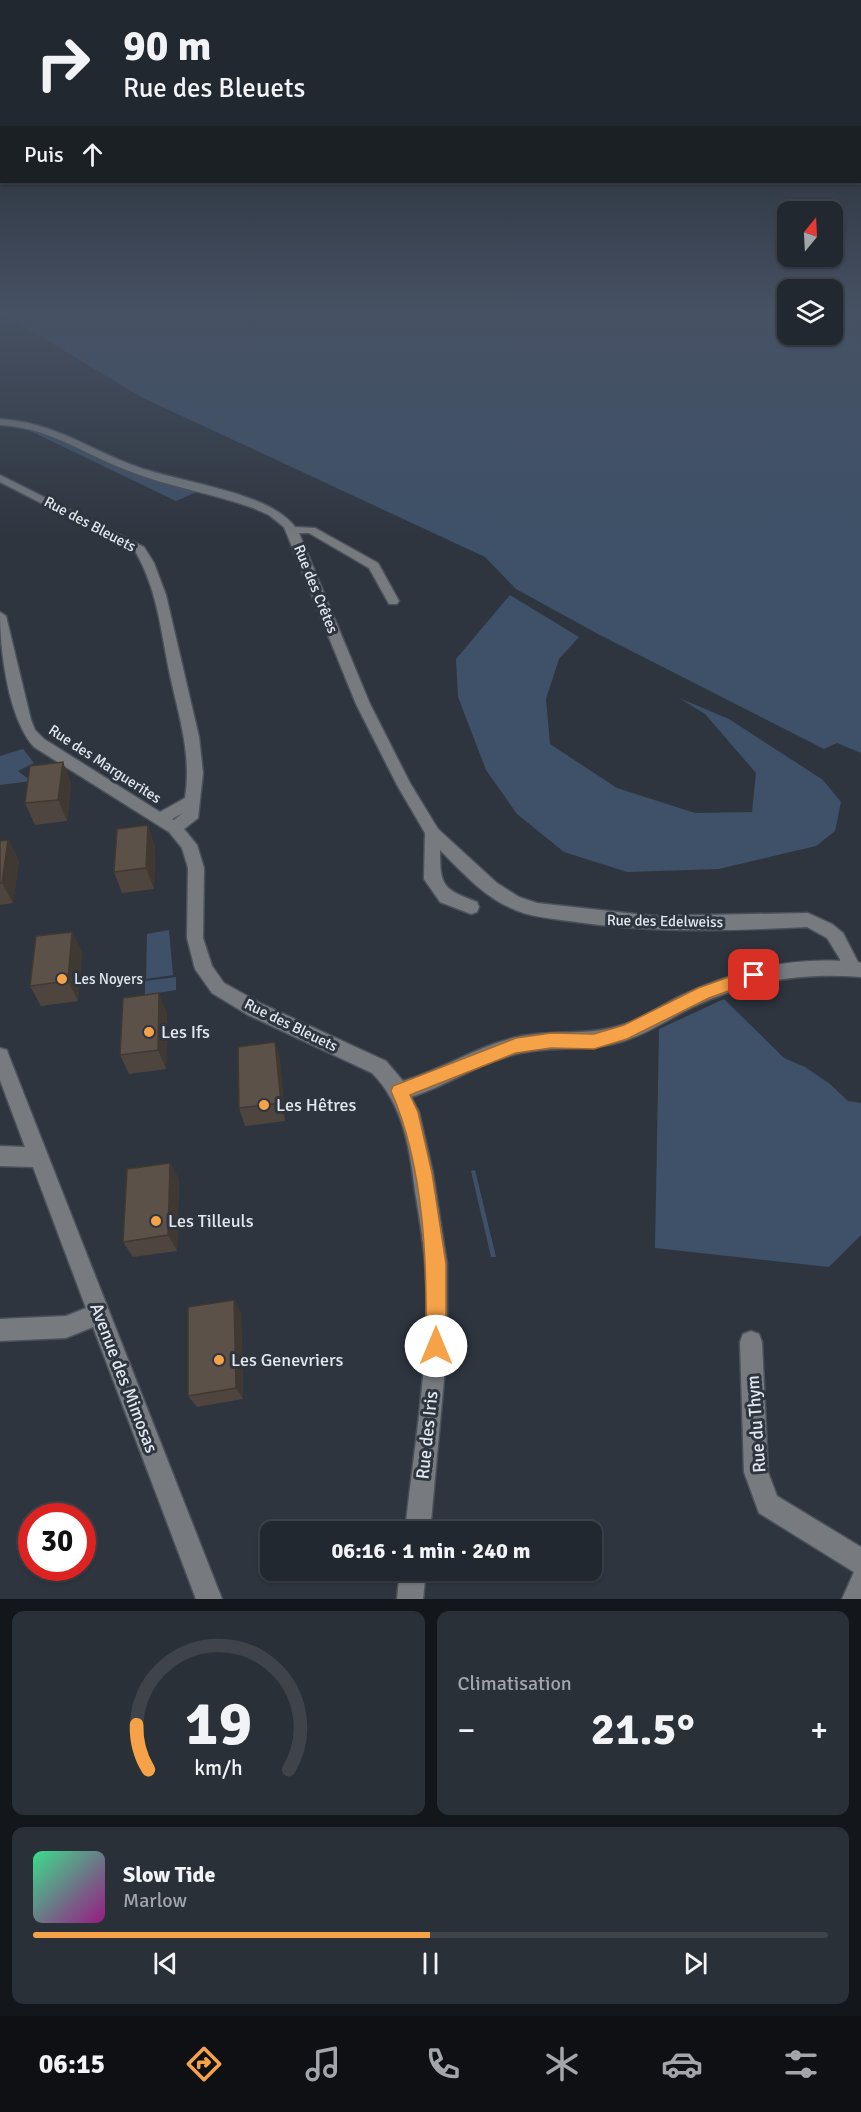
<!DOCTYPE html>
<html lang="fr">
<head>
<meta charset="utf-8">
<style>
  body { margin:0; font-family:Signika,sans-serif; background:#2a3037; color:#f1f3f6; height:100vh; display:flex; flex-direction:column; font-size:22px; white-space:nowrap }
  * { box-sizing:border-box; margin:0 }
  p { font-size:20px; color:#a2a6aa }
  .icon { flex:none; width:33px; height:33px; fill:none; stroke:currentColor; stroke-width:2; stroke-linecap:round; stroke-linejoin:round }
  .map { position:relative; height:1599px; overflow:hidden }
  .sheet { display:flex; flex-direction:column; gap:12px; padding:12px; background:#13161a; flex:1 }
  .sheet>* { flex:none }
  .banner { position:absolute; left:0px; top:0px; width:861px; height:183px; box-shadow:0 2px 4px #0004,0 0 0 2px #3f444b; background:#22282f; color:#f1f3f6; overflow:hidden }
  .needle { width:39px; rotate:18deg }
  .buttons { position:absolute; left:777px; top:201px; display:grid; gap:12px }
  .buttons a { display:grid; place-items:center; width:66px; height:66px; border-radius:12px; background:#22282f; box-shadow:0 2px 4px #0004,0 0 0 2px #3f444b; font-size:30px }
  .speed { position:absolute; left:18px; top:1503px; display:flex; gap:12px; font-size:30px; font-weight:700; text-align:center }
  .speed>* { display:grid; place-content:center; width:78px; height:78px; border-radius:50%; background:#22282f; box-shadow:0 2px 4px #0004,0 0 0 2px #3f444b; line-height:1 }
  .speed .limit { border:9px solid #d22; background:#fff; color:#111 }
  .pin { position:absolute; display:grid; place-items:center; width:51px; height:51px; color:#fff; margin:-26px; border-radius:12px; box-shadow:0 3px 9px #0006 }
  .me { position:absolute; width:66px; margin:-33px; rotate:0deg; stroke-linejoin:round; filter:drop-shadow(0 0 4px #0008) }
  .turn { display:flex; align-items:center; gap:21px; height:126px; padding:0 24px; font-size:27px }
  .turn .icon { width:78px; height:78px; stroke-width:2.5 }
  .turn b { display:block; font-size:42px; line-height:51px }
  .then { display:flex; align-items:center; height:57px; padding:0 24px; background:#0003; gap:12px; font-size:22px }
  .big { font-size:45px; font-weight:700; line-height:1.1 }
  .sheet .card { flex:1; display:flex; flex-direction:column; justify-content:center; gap:9px; min-width:0; padding:0 21px; border-radius:12px; background:#2a3037 }
  .sheet .dial { align-items:center; gap:0 }
  .dial svg { height:156px; overflow:visible; fill:none; stroke:#3f444b; stroke-width:7; stroke-linecap:round; text-anchor:middle }
  .dial text { fill:#f1f3f6; stroke:none }
  .song { display:flex; align-items:center; gap:18px }
  .cover { width:72px; height:72px; border-radius:9px; background:linear-gradient(135deg,hsl(150 70% 55%),hsl(310 70% 35%)) }
  .played { height:6px; border-radius:3px; background:linear-gradient(90deg,#f6a248 50%,#3f444b 50%) }
  .keys { display:flex; justify-content:space-around; direction:ltr }
  .heat { display:flex; justify-content:space-between; align-items:center; font-size:33px; direction:ltr }
  .sheet .tiles { flex:1; display:grid; gap:12px; grid-template-columns:1fr 1fr }
  .card:last-child { grid-column:span 2 }
  .trip { position:absolute; left:260px; top:1521px; width:342px; height:60px; border-radius:12px; background:#22282f; box-shadow:0 2px 4px #0004,0 0 0 2px #3f444b; font-weight:700; line-height:60px; text-align:center }
  .menu { display:flex; height:96px; justify-content:space-around; align-items:center; background:#0e1013; color:#a2a6aa }
  .menu .icon { width:42px; height:42px }
  .menu .on { color:#f6a248 }
  .menu b { font-size:27px; color:#f1f3f6 }
  .map>svg:first-child { display:block }
  .green { fill:#3e5168 }
  .lines { fill:none; stroke-linecap:round; stroke-linejoin:round }
  .minor-casing { stroke:#4b515b; stroke-width:3 }
  .minor { fill:#777b80; fill-rule:evenodd }
  .wall { fill:#4e463e }
  .shaded-wall { fill:#403932 }
  .building { fill:#5b5148; stroke:#403932; stroke-width:1.5 }
  .route { fill:#f6a248; stroke:#a0692f; stroke-width:1.5 }
  .poi-dot { fill:#f6a248; stroke:#2e353f; stroke-width:2 }
  .labels { text-anchor:middle; stroke-width:6; stroke-linejoin:round; paint-order:stroke }
  .street-label { font-size:15px; fill:#e2e7ed; stroke:#2e353f }
  .poi-label { font-size:15px; fill:#e2e7ed; stroke:#2e353f; text-anchor:start }
  .near-poi-label { font-size:18px; fill:#e2e7ed; stroke:#2e353f; text-anchor:start }
  .near-street-label { font-size:18px; fill:#e2e7ed; stroke:#2e353f }
</style>
</head>
<body>
<div class="map">
<svg width="861" height="1599" viewBox="0 0 861 1599">
  <rect width="100%" height="100%" fill="#2e353f"/>
  <g class="green">
    <polygon points="5,315 787,315 788,334 832,334 833,315 861,315 861,753 837,743 824,749 598,634 516,589 485,557 141,397"/>
    <polygon points="22,427 41,429 199,491 176,501"/>
    <polygon points="510,595 579,637 559,659 546,699 550,744 617,788 695,813 752,812 756,773 705,714 679,698 729,719 823,780 841,802 835,831 816,846 719,869 627,872 564,852 517,814 486,770 458,697 456,659"/>
    <polygon points="23,749 34,763 18,771 31,781 0,785 0,756"/>
    <polygon points="169,930 173,975 146,979 147,934"/>
    <polygon points="176,977 176,990 145,995 145,981"/>
    <polygon points="724,999 784,1058 805,1067 830,1084 848,1101 861,1103 861,1235 829,1267 655,1248 659,1029"/>
    <polygon points="475,1170 496,1257 491,1257 471,1171"/>
  </g>
  <g class="lines">
    <g class="minor-casing">
      <g id="minor">
        <path d="M0 419C57 423 87 449 138 467 178 482 270 492 295 527L315 528 378 563 399 601 397 604H389L369 568 309 533H299L370 704 410 783 438 829 497 883 519 897 537 903 654 916 808 913 832 924 843 933 858 962 861 963V977C802 972 747 981 693 1007 670 1018 649 1033 624 1041 589 1052 552 1045 516 1054 479 1063 447 1086 411 1097L419 1112 433 1173 447 1264V1346L430 1532H405C414 1446 432 1349 425 1263 423 1239 419 1215 415 1191 410 1149 403 1104 372 1073L248 1015 212 993 195 969 187 938 188 868 182 848 169 832 34 747C8 718 0 651 0 612L6 616 31 720 35 730 44 739 160 812 185 798C192 755 179 717 170 675 161 633 158 590 135 551L0 482V475L144 547 154 563 166 595 199 737 203 773 198 818 184 829 197 845 204 868 203 938 212 966 224 983 260 1003 386 1061 403 1081C442 1070 477 1046 517 1037 553 1029 590 1037 625 1024 644 1018 660 1006 678 997 729 973 783 958 840 961V959L827 938 807 927C727 931 648 933 569 921 549 918 529 917 511 908 483 896 461 871 440 850 440 887 443 889 477 902L479 907 477 912 471 914 440 902 424 879 425 833 397 785 356 704 284 527 269 515 253 508C212 493 169 487 129 471 83 454 51 428 0 425ZM183 813 174 820 172 819Z"/>
        <polygon points="0,1048 7,1050 9,1056 222,1599 196,1599 93,1327 66,1338 0,1341 0,1319 66,1316 86,1308 33,1167 0,1166 0,1146 25,1147 0,1080"/>
        <polygon points="751,1331 759,1334 762,1342 768,1472 777,1496 861,1547 861,1599 842,1599 854,1572 759,1513 744,1472 740,1342 743,1334"/>
        <polygon points="400,1570 426,1570 423,1599 397,1599"/>
      </g>
    </g>
    <use href="#minor" class="minor"/>
  </g>
  <g class="wall">
    <polygon points="63,762 71,784 67,821 35,825 25,803"/>
    <polygon points="8,840 19,861 13,903 0,905 0,841"/>
    <polygon points="155,846 154,889 122,893 114,872"/>
    <polygon points="72,932 82,952 78,1001 41,1006 30,986"/>
    <polygon points="167,1013 166,1069 129,1074 120,1055"/>
    <polygon points="275,1042 280,1061 285,1121 245,1126 239,1108"/>
    <polygon points="170,1163 179,1180 177,1251 133,1257 123,1242"/>
    <polygon points="241,1313 243,1399 197,1407 188,1396"/>
  </g>
  <g class="shaded-wall">
    <polygon points="63,762 71,784 67,821 58,800"/>
    <polygon points="148,825 155,846 154,889 146,868"/>
    <polygon points="8,840 19,861 13,903 2,883"/>
    <polygon points="72,932 82,952 78,1001 68,981"/>
    <polygon points="159,993 167,1013 166,1069 158,1050"/>
    <polygon points="275,1042 280,1061 285,1121 281,1103"/>
    <polygon points="170,1163 179,1180 177,1251 168,1235"/>
    <polygon points="234,1300 241,1313 243,1399 236,1388"/>
  </g>
  <g class="building">
    <polygon points="63,762 58,800 25,803 30,766"/>
    <polygon points="148,825 146,868 114,872 117,829"/>
    <polygon points="8,840 2,883 0,883 0,841"/>
    <polygon points="72,932 68,981 30,986 36,936"/>
    <polygon points="159,993 158,1050 120,1055 123,998"/>
    <polygon points="275,1042 281,1103 239,1108 238,1047"/>
    <polygon points="170,1163 168,1235 123,1242 127,1169"/>
    <polygon points="234,1300 236,1388 188,1396 188,1307"/>
  </g>
  <linearGradient id="sky" x2="0" y2="1"><stop stop-color="#191d23"/><stop offset="0.58" stop-color="#465163"/><stop offset="1" stop-color="#465163" stop-opacity="0"/></linearGradient>
  <rect width="861" height="539" fill="url(#sky)"/>
  <path class="route" d="M754 968 759 970 762 975 759 980 709 998 627 1039 594 1049 551 1048 516 1053 410 1095 418 1112 432 1173 446 1264V1346L443 1353 436 1356 429 1353 426 1346C427 1264 425 1168 391 1091L393 1086 516 1038 551 1033 594 1034 624 1025 698 988Z"/>
  <g class="poi-dot">
    <circle cx="62" cy="979" r="6"/>
    <circle cx="149" cy="1032" r="6"/>
    <circle cx="264" cy="1105" r="6"/>
    <circle cx="156" cy="1221" r="6"/>
    <circle cx="219" cy="1360" r="6"/>
  </g>
  <g class="labels">
    <g class="street-label">
      <text transform="translate(90 524) rotate(28)" y="5">Rue des Bleuets</text>
      <text transform="translate(316 589) rotate(68)" y="5">Rue des Crêtes</text>
      <text transform="translate(105 764) rotate(33)" y="5">Rue des Marguerites</text>
      <text transform="translate(665 921) rotate(1)" y="5">Rue des Edelweiss</text>
      <text transform="translate(291 1025) rotate(26)" y="5">Rue des Bleuets</text>
    </g>
    <g class="poi-label">
      <text x="74" y="984">Les Noyers</text>
    </g>
    <g class="near-poi-label">
      <text x="161" y="1038">Les Ifs</text>
      <text x="276" y="1111">Les Hêtres</text>
      <text x="168" y="1227">Les Tilleuls</text>
      <text x="231" y="1366">Les Genevriers</text>
    </g>
    <g class="near-street-label">
      <text transform="translate(124 1378) rotate(69)" y="6">Avenue des Mimosas</text>
      <text transform="translate(756 1424) rotate(-94)" y="6">Rue du Thym</text>
      <text transform="translate(427 1435) rotate(-84)" y="6">Rue des Iris</text>
    </g>
  </g>
</svg>
<div class="buttons">
<a><svg class="needle" viewBox="-14 -14 28 28"><path d="M0-13l5 13h-10z" fill="#e53935"/><path d="M0 13l5-13h-10z" fill="#a2a6aa"/></svg></a>
<a><svg class="icon" aria-label="layers" viewBox="0 0 24 24"><path d="M12 4l9 5-9 5-9-5zM3 14l9 5 9-5"/></svg></a>
</div>
<div class="speed"><div class="limit">30</div></div>
<div class="pin" style="left:754px;top:975px;background:#d93025"><svg class="icon" aria-label="arrive" viewBox="0 0 24 24"><path d="M6 21V4h12l-3 4 3 4H6"/></svg></div>
<svg class="me" style="left:436px;top:1346px" viewBox="-20 -20 40 40"><circle r="19" fill="#fff"/><path d="M0-13L10 11 0 6-10 11z" fill="#f6a248"/></svg>
<div class="trip">06:16 · 1 min · 240 m</div>
<div class="banner">
<div class="turn"><svg class="icon" aria-label="right" viewBox="0 0 24 24"><path d="M7 20v-9h11M14 6l5 5-5 5"/></svg><div><b>90 m</b>Rue des Bleuets</div></div>
<div class="then">Puis<svg class="icon" aria-label="ahead" viewBox="0 0 24 24"><path d="M12 20V5M6 11l6-6 6 6"/></svg></div>
</div>
</div>
<section class="sheet">
<div class="tiles">
<div class="card dial"><svg viewBox="0 0 100 80">
<path d="M14 69A42 42 0 1 1 86 69"/>
<path d="M14 69A42 42 0 0 1 8 46" stroke="#f6a248"/>
<text x="50" y="56" font-size="32" font-weight="700">19</text>
<text x="50" y="72" font-size="11">km/h</text>
</svg></div>
<div class="card"><p>Climatisation</p>
<div class="heat"><a>−</a><b class="big">21.5°</b><a>+</a></div>
</div>
<div class="card">
<div class="song"><i class="cover"></i><div><b>Slow Tide</b><p>Marlow</p></div></div>
<div class="played"></div>
<div class="keys"><svg class="icon" aria-label="previous" viewBox="0 0 24 24"><path d="M18 5L8 12l10 7zM5 5v14"/></svg><svg class="icon" aria-label="pause" viewBox="0 0 24 24"><path d="M8 5v14M16 5v14"/></svg><svg class="icon" aria-label="next" viewBox="0 0 24 24"><path d="M6 5l10 7-10 7zM19 5v14"/></svg></div>
</div>
</div>
</section>
<nav class="menu">
<b>06:15</b>
<svg class="icon on" aria-label="directions" viewBox="0 0 24 24"><path d="M12 3l9 9-9 9-9-9zM9 14v-3h6M13 9l2 2-2 2"/></svg>
<svg class="icon" aria-label="music" viewBox="0 0 24 24"><path d="M9 18V5l10-2v13"/><circle cx="6" cy="18" r="3"/><circle cx="16" cy="16" r="3"/></svg>
<svg class="icon" aria-label="phone" viewBox="0 0 24 24"><path d="M5 4h4l2 5-3 2q2 4 5 5l2-3 5 2v4C11 20 4 13 5 4z"/></svg>
<svg class="icon" aria-label="climate" viewBox="0 0 24 24"><path d="M12 3v18M4 7l16 10M4 17L20 7"/></svg>
<svg class="icon" aria-label="car" viewBox="0 0 24 24"><path d="M5 17H2v-5l4-1 3-4h7l3 4 3 1v5h-3M9 17h6M6 11h13"/><circle cx="7" cy="17" r="2"/><circle cx="17" cy="17" r="2"/></svg>
<svg class="icon" aria-label="filters" viewBox="0 0 24 24"><path d="M4 7h16M4 17h16"/><circle cx="9" cy="7" r="2"/><circle cx="15" cy="17" r="2"/></svg>
</nav>
</body>
</html>
